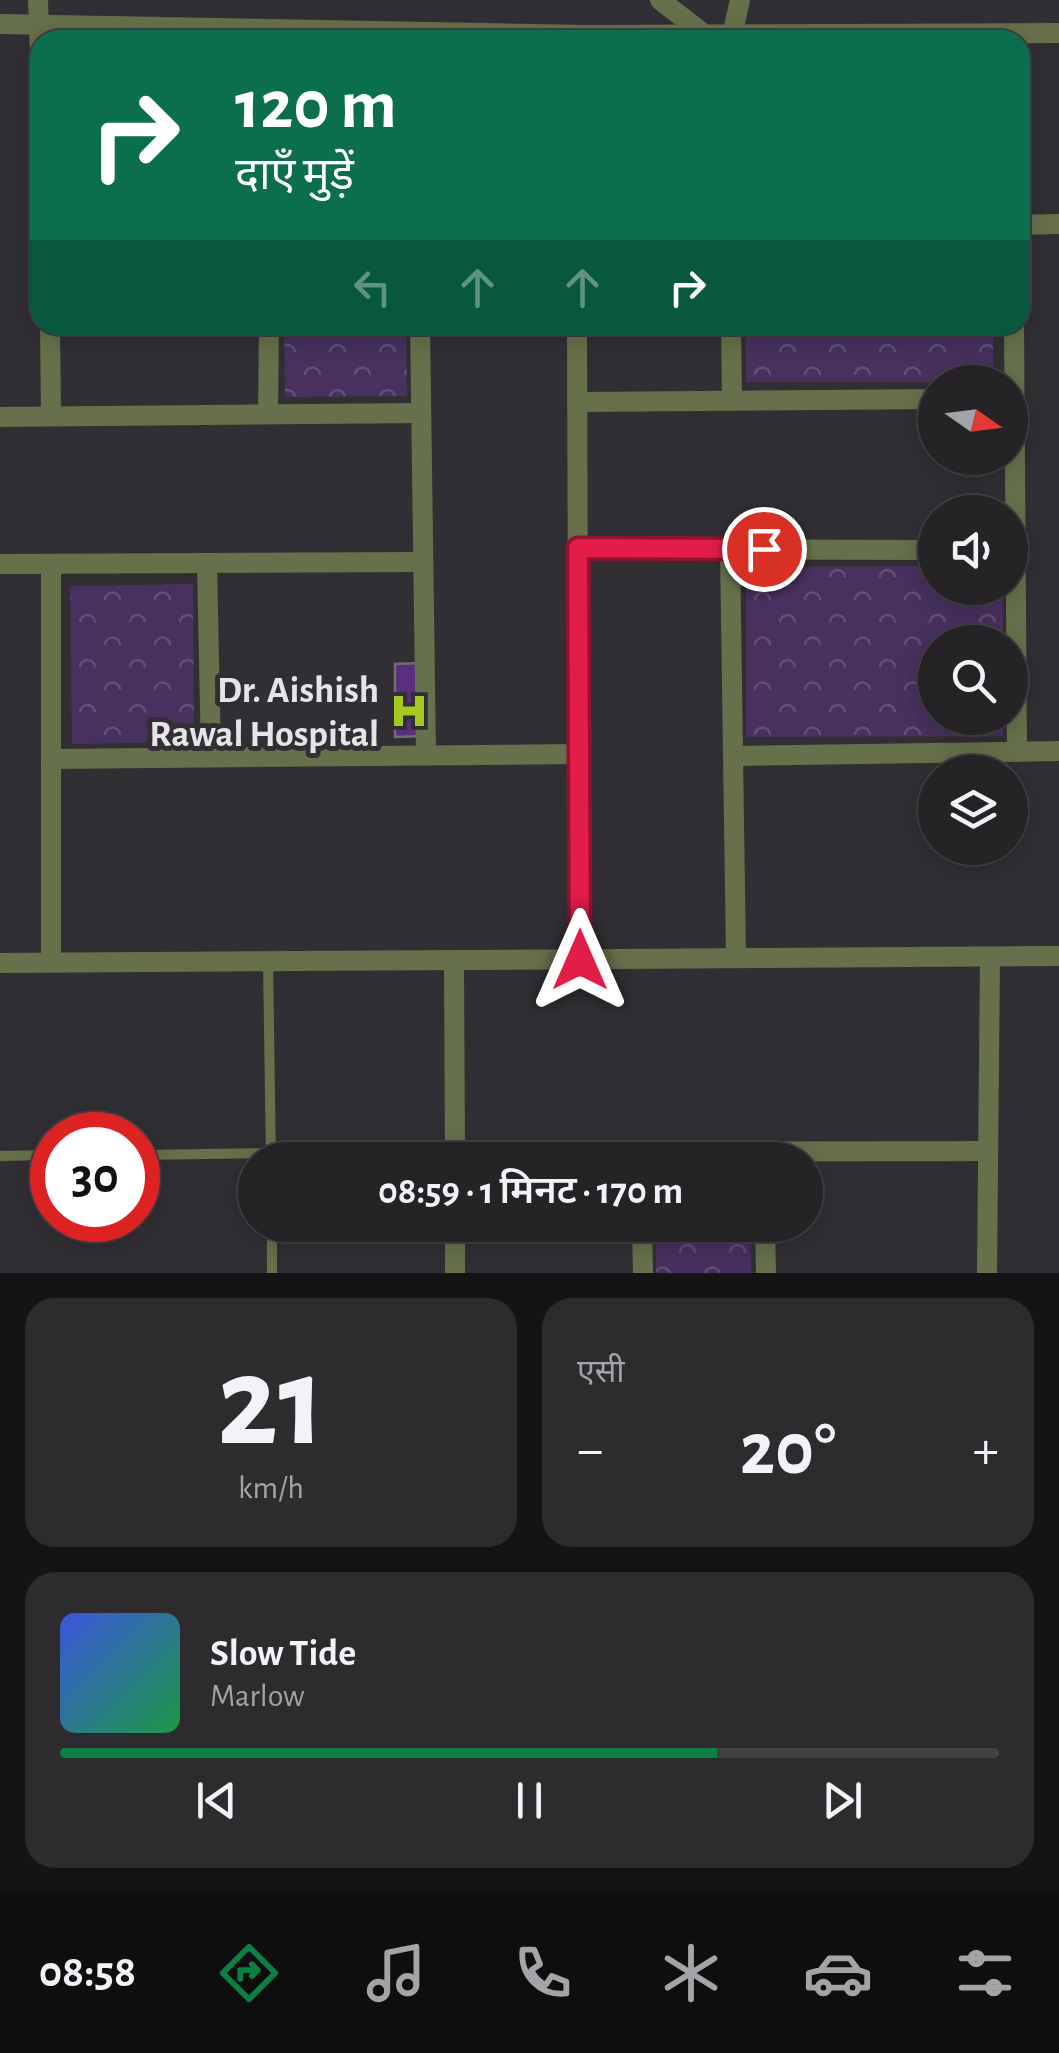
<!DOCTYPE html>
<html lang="hi">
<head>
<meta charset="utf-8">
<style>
  body { margin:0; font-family:"Alegreya Sans","Noto Sans Devanagari",sans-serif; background:#2d2b2e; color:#f1f3f6; height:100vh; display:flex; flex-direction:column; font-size:38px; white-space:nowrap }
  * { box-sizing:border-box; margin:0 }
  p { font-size:32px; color:#a3a4a7 }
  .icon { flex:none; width:55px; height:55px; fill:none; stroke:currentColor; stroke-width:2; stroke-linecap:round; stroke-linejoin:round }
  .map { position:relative; height:1273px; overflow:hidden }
  .drawer { display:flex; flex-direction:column; gap:25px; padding:25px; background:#141315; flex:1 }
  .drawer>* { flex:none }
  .guide { position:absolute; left:30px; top:30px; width:1000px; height:305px; border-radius:30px; box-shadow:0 5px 25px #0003,0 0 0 2px #424043; background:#0b6e4f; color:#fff; overflow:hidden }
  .needle { width:65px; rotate:104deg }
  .tools { position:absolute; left:918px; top:365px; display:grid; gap:20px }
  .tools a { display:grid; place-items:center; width:110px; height:110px; border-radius:50%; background:#252326; box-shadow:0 5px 25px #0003,0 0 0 2px #424043; font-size:50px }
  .speed { position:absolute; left:30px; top:1112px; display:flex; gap:20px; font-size:50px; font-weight:700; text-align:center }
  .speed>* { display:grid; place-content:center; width:130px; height:130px; border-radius:50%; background:#252326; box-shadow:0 5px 25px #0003,0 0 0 2px #424043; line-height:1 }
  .speed .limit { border:15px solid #d22; background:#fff; color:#111 }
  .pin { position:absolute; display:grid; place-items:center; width:85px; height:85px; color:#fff; margin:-42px; border:5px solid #fff; border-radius:50%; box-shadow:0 2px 10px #0007 }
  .me { position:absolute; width:110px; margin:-55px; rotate:0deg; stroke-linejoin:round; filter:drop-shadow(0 0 8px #0008) }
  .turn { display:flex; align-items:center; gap:35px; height:210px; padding:0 40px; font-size:45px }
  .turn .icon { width:130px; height:130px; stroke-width:2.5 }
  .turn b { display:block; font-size:70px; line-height:85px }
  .lanes { display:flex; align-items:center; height:95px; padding:0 40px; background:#0003; justify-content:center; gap:50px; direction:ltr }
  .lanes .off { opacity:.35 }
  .big { font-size:75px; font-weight:600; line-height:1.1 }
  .drawer .card { flex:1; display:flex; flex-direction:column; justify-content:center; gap:15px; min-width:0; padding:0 35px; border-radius:30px; background:#2d2b2e }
  .drawer .dial { align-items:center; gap:0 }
  .dial b { font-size:130px; line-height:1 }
  .song { display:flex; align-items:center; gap:30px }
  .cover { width:120px; height:120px; border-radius:15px; background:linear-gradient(135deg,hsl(230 70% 55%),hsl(140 70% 35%)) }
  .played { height:10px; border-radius:5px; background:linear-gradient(90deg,#0b8043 70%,#424043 70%) }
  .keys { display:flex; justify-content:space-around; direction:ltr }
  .heat { display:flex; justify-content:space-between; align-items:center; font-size:55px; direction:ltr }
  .drawer .tiles { flex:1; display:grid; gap:25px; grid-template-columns:1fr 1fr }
  .card:last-child { grid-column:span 2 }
  .trip { position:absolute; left:238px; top:1142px; width:585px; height:100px; border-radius:50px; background:#252326; box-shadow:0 5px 25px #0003,0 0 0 2px #424043; font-weight:600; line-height:100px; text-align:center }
  .dock { display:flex; height:160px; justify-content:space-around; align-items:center; background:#0f0e0f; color:#a3a4a7 }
  .dock .icon { width:70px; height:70px }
  .dock .selected { color:#0b8043 }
  .dock b { font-size:45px; color:#f1f3f6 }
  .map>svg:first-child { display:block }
  .park { fill:url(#park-crowns) }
  .building { fill:#592e7c; stroke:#6f6d72; stroke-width:2.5 }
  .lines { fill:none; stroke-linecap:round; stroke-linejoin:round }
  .lane { stroke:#66714b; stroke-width:10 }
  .street { stroke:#66714b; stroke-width:20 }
  .route-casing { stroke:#92132f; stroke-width:25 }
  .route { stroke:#e11d48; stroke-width:18 }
  .labels { text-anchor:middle; stroke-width:10; stroke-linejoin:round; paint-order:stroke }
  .poi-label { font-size:38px; font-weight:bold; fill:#e6e4e8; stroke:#312f33; text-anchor:end }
</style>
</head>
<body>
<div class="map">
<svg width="1059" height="1273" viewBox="0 0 1059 1273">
  <defs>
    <pattern id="park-crowns" width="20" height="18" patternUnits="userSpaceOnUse" patternTransform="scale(2.5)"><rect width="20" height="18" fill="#48315e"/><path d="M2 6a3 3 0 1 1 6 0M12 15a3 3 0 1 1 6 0" fill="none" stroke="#624f75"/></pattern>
  </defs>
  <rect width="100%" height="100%" fill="#312f33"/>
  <g class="park">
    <polygon points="284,325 406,325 407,396 285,397"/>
    <rect x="746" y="325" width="247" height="57"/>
    <polygon points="935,566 935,588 1003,588 1003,642 935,642 935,718 1003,718 1003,736 746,737 746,567"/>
    <polygon points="193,584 194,742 72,744 70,586"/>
    <rect x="656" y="1225" width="95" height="48"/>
  </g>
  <polygon class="building" points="420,663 421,736 395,737 395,664"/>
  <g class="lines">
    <g class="lane">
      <polyline points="268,961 271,1160"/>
      <polyline points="138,1155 271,1153"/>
      <polyline points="0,1156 52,1155"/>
      <polyline points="272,1225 272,1273"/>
    </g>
    <g class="street">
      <polyline points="38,0 40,54"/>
      <polyline points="660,0 704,34"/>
      <polyline points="0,24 584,35 1059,33"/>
      <polyline points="731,40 740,0"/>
      <polyline points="1020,225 1059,224"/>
      <polyline points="50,325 51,416"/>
      <polyline points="420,325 426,755"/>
      <polyline points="577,325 579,959"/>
      <polyline points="731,325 732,401"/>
      <polyline points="1014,325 1017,752"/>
      <polyline points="577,402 935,399"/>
      <polyline points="268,414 269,325"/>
      <polyline points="0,417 421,413"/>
      <polyline points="578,549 935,550"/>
      <polyline points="730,549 736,958"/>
      <polyline points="207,563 211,757"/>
      <polyline points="0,564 423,562"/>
      <polyline points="51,564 51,962"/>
      <polyline points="733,756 1059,751"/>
      <polyline points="51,759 579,754"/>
      <polyline points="454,960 455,1160"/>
      <polyline points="0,963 1059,956"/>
      <polyline points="455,1152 988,1151"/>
      <polyline points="455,1225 455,1273"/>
      <polyline points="642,1225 643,1273"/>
      <polyline points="765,1225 766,1273"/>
      <polyline points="987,1273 990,957"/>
    </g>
  </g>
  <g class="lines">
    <g class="route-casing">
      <polyline id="route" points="580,960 578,548 764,549"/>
    </g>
    <use href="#route" class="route"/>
  </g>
  <defs>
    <g id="hospital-bare" transform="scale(3)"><path d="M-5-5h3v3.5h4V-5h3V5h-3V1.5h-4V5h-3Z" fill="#a6c821" stroke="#312f33" stroke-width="2.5" paint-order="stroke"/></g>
  </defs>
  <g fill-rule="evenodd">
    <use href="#hospital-bare" x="409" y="711"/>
  </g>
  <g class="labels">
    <g class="poi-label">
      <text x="379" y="702">Dr. Aishish<tspan x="379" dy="44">Rawal Hospital</tspan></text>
    </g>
  </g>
</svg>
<div class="tools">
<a><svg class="needle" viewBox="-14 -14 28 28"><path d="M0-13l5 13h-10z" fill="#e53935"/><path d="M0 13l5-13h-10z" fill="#a3a4a7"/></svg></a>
<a><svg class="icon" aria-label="sound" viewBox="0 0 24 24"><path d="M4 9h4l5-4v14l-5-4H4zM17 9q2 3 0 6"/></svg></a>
<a><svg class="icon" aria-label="search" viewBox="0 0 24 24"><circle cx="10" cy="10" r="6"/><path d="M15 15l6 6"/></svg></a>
<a><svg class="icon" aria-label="layers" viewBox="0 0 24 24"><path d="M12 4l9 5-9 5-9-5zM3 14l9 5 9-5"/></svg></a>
</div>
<div class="speed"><div class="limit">30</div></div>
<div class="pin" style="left:764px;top:549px;background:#d93025"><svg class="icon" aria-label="arrive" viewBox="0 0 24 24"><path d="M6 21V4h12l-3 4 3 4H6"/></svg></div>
<svg class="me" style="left:580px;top:960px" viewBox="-20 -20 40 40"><path d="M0-17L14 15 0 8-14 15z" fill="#e11d48" stroke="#fff" stroke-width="4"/></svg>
<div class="trip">08:59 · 1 मिनट · 170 m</div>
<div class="guide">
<div class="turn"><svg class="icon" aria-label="right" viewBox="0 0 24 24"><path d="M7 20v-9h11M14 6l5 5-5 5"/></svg><div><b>120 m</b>दाएँ मुड़ें</div></div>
<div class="lanes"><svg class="icon off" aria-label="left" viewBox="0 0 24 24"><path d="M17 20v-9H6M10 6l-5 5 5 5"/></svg><svg class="icon off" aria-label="ahead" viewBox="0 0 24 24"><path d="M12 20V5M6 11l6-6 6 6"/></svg><svg class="icon off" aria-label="ahead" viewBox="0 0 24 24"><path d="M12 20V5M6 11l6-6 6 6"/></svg><svg class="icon" aria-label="right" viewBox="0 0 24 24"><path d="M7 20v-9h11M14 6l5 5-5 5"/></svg></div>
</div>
</div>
<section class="drawer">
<div class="tiles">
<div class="card dial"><b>21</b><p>km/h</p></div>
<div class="card"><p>एसी</p>
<div class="heat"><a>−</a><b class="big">20°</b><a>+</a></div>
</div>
<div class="card">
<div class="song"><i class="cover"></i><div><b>Slow Tide</b><p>Marlow</p></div></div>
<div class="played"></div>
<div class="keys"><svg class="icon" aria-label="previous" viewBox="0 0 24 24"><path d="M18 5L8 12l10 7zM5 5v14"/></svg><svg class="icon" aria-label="pause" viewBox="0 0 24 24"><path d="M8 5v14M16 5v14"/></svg><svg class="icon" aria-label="next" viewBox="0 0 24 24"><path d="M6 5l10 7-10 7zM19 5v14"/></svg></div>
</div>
</div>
</section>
<nav class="dock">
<b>08:58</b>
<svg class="icon selected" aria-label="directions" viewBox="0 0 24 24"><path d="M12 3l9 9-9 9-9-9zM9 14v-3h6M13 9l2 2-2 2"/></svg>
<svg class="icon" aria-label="music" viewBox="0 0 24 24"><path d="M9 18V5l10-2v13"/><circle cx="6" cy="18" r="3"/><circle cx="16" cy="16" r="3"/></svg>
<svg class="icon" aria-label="phone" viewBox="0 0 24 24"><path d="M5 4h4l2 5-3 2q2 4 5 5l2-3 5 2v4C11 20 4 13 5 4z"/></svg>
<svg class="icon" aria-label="climate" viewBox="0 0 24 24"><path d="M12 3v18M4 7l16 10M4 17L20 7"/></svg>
<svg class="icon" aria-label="car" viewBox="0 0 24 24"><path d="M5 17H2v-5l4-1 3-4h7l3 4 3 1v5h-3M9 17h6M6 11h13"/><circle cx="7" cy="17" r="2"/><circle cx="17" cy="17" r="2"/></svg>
<svg class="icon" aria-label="filters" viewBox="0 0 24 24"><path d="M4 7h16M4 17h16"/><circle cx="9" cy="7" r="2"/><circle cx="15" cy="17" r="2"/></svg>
</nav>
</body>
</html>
